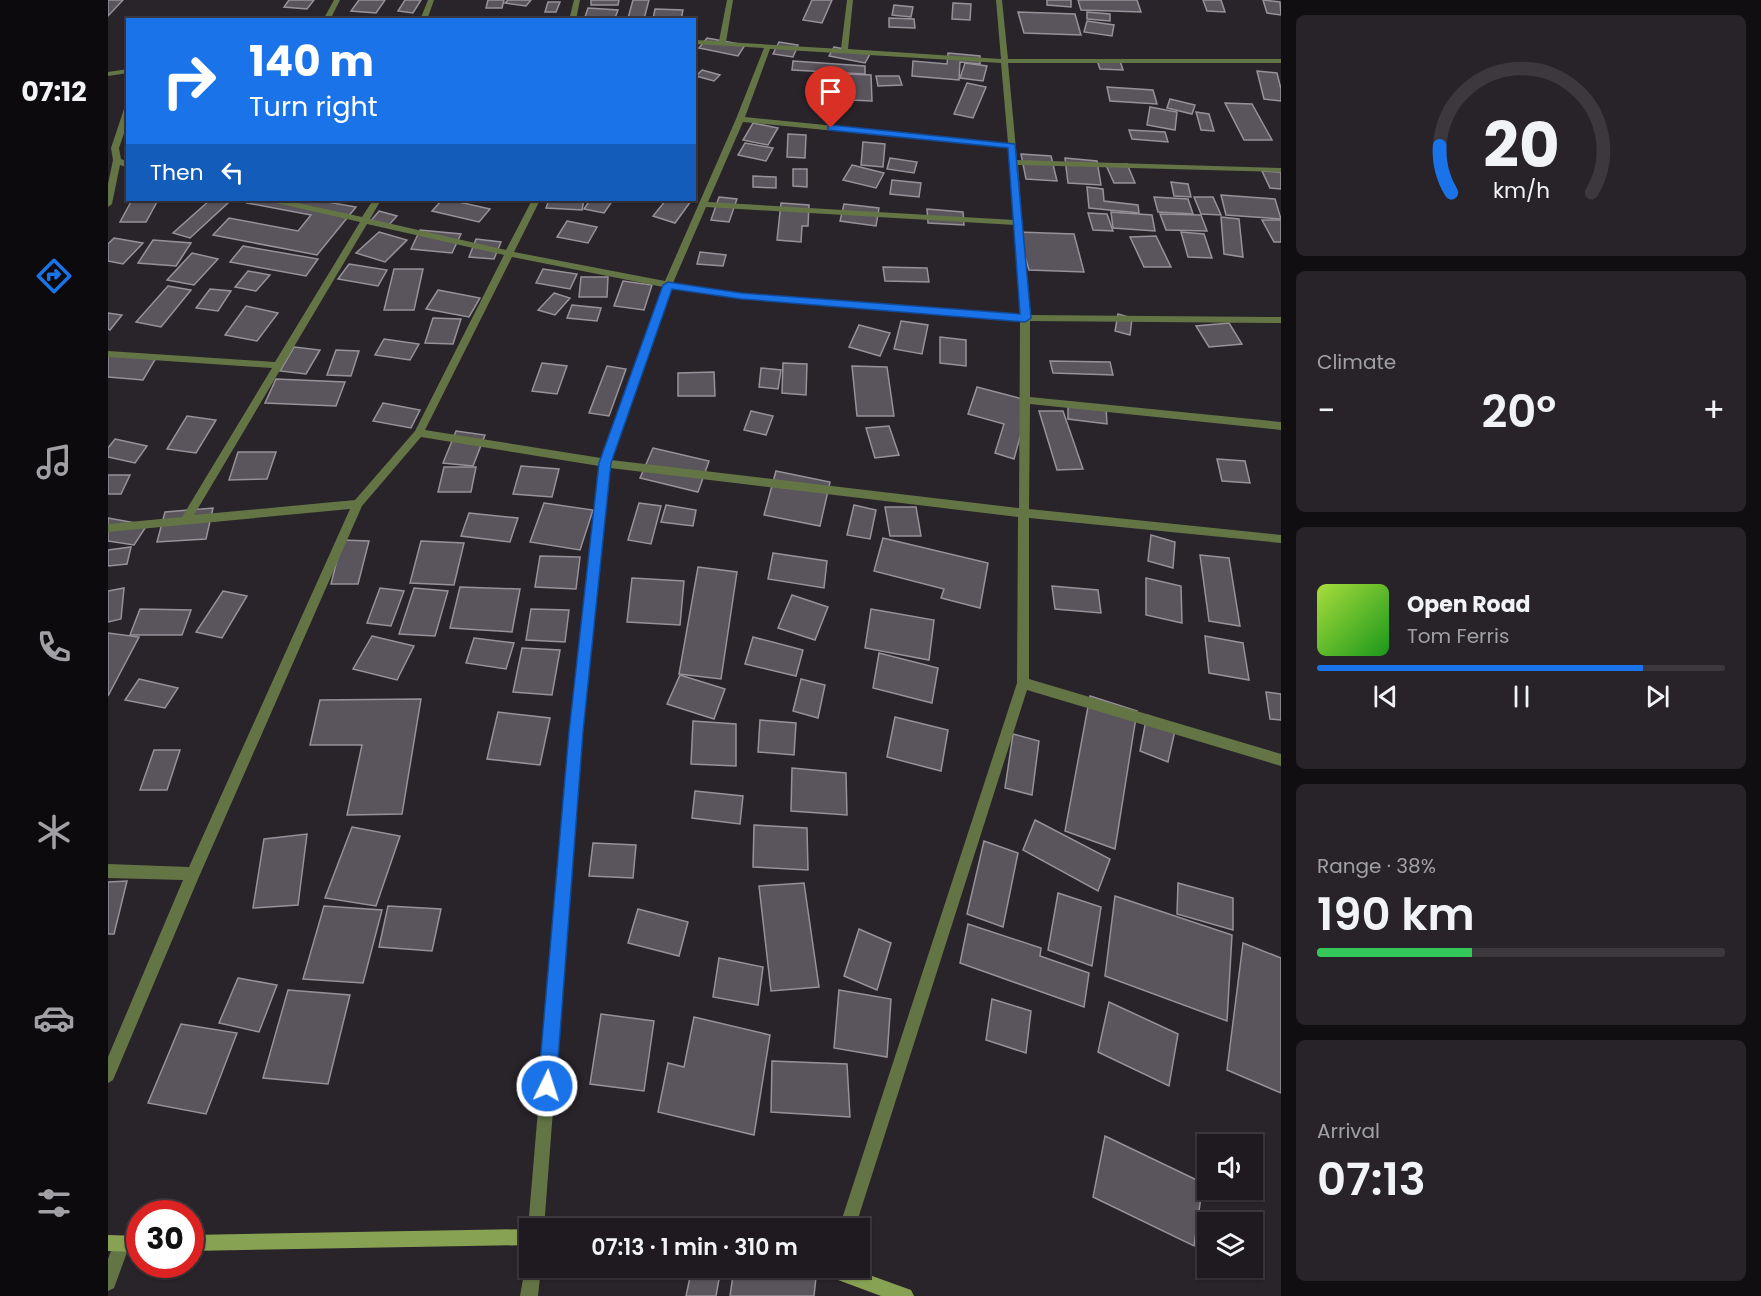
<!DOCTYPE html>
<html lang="en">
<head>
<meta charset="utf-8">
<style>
  body { margin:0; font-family:Poppins,sans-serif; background:#272329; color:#f1f3f6; height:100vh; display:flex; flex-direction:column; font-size:22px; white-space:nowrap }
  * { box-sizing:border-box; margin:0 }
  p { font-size:20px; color:#a1a1a5 }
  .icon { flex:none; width:33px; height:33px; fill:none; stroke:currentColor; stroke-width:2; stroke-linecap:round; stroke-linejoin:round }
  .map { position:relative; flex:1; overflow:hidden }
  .drawer { display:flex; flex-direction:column; gap:15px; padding:15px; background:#110e12; width:480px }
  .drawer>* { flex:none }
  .top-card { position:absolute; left:18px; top:18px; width:570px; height:183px; border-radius:0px; box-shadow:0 2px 4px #0004,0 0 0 2px #3c383e; background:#1a73e8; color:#fff; overflow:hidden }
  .fabs { position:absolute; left:1089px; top:1134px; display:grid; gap:12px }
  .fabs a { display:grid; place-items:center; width:66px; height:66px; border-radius:0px; background:#1f1a20; box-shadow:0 2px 4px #0004,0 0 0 2px #3c383e; font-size:30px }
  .speed { position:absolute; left:18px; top:1200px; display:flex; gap:12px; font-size:30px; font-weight:700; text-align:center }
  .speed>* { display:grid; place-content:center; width:78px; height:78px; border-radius:50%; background:#1f1a20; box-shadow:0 2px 4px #0004,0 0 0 2px #3c383e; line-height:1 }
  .speed .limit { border:9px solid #d22; background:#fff; color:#111 }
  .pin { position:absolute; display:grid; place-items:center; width:51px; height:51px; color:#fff; margin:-62px -26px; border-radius:50% 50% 50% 0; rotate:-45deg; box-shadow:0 0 6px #0007 }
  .pin .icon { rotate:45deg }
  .me { position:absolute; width:66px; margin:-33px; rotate:4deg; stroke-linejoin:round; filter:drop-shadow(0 0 4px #0008) }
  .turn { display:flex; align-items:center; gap:21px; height:126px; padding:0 24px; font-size:27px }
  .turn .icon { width:78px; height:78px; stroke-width:2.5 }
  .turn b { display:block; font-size:42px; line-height:51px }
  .then { display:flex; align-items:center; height:57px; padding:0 24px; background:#0003; gap:12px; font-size:22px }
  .big { font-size:45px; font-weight:600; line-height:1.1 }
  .drawer .widget { flex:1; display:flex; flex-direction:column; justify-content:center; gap:9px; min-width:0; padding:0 21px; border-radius:9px; background:#272329 }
  .drawer .dial { align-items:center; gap:0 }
  .dial svg { height:156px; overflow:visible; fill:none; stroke:#3c383e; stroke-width:7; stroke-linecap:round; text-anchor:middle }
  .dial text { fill:#f1f3f6; stroke:none }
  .song { display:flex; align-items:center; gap:18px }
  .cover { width:72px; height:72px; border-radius:9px; background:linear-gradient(135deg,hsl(80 70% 55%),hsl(120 70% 35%)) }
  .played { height:6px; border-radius:3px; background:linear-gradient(90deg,#1a73e8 80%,#3c383e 80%) }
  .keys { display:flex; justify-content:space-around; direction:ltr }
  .heat { display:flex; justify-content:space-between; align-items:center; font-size:33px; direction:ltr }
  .charge { height:9px; border-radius:4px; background:linear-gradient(90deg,#34c759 38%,#3c383e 0) }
  .trip { position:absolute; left:411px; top:1218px; width:351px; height:60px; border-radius:0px; background:#1f1a20; box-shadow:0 2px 4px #0004,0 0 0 2px #3c383e; font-weight:600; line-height:60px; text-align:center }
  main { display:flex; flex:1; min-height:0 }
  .tab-bar { display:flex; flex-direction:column; width:108px; justify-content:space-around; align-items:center; background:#0c0a0d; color:#a1a1a5 }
  .tab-bar .icon { width:42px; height:42px }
  .tab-bar .active { color:#1a73e8 }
  .tab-bar b { font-size:27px; color:#f1f3f6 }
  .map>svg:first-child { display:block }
  .building { fill:#5a545c; stroke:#979199; stroke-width:1.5 }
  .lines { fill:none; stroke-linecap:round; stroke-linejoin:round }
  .street { fill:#647545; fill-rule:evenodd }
  .secondary { fill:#88a253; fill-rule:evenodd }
  .route { fill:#1a73e8; stroke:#114b97; stroke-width:1.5 }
</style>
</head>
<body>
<main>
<nav class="tab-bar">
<b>07:12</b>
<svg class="icon active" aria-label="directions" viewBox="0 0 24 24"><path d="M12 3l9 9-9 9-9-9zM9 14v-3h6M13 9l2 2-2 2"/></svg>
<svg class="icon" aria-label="music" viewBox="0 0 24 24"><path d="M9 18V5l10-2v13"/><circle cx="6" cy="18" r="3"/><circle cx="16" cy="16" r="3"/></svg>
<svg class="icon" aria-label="phone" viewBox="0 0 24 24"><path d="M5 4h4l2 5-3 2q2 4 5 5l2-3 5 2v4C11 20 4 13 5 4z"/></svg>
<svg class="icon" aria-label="climate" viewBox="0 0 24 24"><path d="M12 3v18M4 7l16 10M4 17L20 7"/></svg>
<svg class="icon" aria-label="car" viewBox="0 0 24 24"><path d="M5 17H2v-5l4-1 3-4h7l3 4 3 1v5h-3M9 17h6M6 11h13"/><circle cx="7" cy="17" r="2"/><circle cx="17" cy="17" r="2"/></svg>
<svg class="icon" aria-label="filters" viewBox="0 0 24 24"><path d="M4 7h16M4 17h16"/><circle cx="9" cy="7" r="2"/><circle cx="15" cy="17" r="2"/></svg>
</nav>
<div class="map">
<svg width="1173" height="1296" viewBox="0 0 1173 1296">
  <rect width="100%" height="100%" fill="#29232a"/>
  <g class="building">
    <polygon points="1,0 15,0 0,16 0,1"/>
    <polygon points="181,0 206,0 199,9 176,7"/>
    <polygon points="251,0 277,0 268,13 243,11"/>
    <polygon points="297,0 313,0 305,13 290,11"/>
    <polygon points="380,0 396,0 394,8 378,8"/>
    <polygon points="400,0 423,0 418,6 397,3"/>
    <polygon points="483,0 511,0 510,5 483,5"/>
    <polygon points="525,0 541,0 536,19 520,18"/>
    <polygon points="704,0 724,0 714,23 695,20"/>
    <polygon points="939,0 963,0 963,7 939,5"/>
    <polygon points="970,0 1029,0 1033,12 973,10"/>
    <polygon points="1095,0 1113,0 1117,12 1099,11"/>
    <polygon points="1155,0 1172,2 1173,15 1159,13"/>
    <polygon points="440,2 452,2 448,12 437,12"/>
    <polygon points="845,3 863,4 862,20 844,19"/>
    <polygon points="786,5 805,7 803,17 784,15"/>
    <polygon points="480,8 510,10 507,18 477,17"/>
    <polygon points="547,9 575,10 573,20 545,19"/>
    <polygon points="910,12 967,14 973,35 916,33"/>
    <polygon points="979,12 1002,14 1002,21 979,19"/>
    <polygon points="781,18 806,19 807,28 781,27"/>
    <polygon points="979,21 1006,25 1004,36 976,32"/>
    <polygon points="599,38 637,45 630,56 591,48"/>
    <polygon points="671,42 690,45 685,57 665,54"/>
    <polygon points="726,47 762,54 757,63 721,56"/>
    <polygon points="840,53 872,56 872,64 852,62 851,80 804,76 805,61 839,64"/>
    <polygon points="989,60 1012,61 1015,70 992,69"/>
    <polygon points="685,61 757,66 757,74 684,70"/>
    <polygon points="857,63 879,66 875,81 852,78"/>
    <polygon points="594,70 612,75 606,81 588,76"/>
    <polygon points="1149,71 1169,73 1173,89 1173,101 1156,99"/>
    <polygon points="740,74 763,75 764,101 741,100"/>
    <polygon points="768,76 791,76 794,85 770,86"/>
    <polygon points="859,83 878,87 865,118 846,114"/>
    <polygon points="999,87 1045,90 1049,104 1002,101"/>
    <polygon points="1062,99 1087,105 1084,114 1059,108"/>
    <polygon points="1117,103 1144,104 1164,140 1136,140"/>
    <polygon points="1042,107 1069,112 1067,130 1039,125"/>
    <polygon points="1088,112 1101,114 1106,131 1093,130"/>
    <polygon points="645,123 670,128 660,145 635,140"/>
    <polygon points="1021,130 1057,132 1060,142 1024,139"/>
    <polygon points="680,134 698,135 697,158 679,157"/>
    <polygon points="755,142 777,144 775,167 753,165"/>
    <polygon points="637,143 665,148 658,161 630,155"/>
    <polygon points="913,154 943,156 949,181 918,179"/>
    <polygon points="782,158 809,162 806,173 779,169"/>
    <polygon points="957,158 989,161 993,185 960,183"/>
    <polygon points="1019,164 1027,183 1006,183 998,165"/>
    <polygon points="744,165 776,173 768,188 735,180"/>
    <polygon points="685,169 699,169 699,187 685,186"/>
    <polygon points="1154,171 1173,172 1173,189 1162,188"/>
    <polygon points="645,176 668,177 668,188 645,187"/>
    <polygon points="784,180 813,183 811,197 782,194"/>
    <polygon points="1063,182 1080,184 1083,197 1066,196"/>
    <polygon points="979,187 995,189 996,201 1030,205 1031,213 981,208"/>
    <polygon points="1113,195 1167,199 1173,219 1118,215"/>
    <polygon points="611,197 629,199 621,222 603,220"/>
    <polygon points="1046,197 1080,199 1085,214 1050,212"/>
    <polygon points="1086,197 1105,197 1113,215 1093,214"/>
    <polygon points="24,200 50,200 38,222 12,222"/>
    <polygon points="102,200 121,202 82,238 65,233"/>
    <polygon points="142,200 208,200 248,207 209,255 105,235 121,218 190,231 203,215 139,203"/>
    <polygon points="334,200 342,200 382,209 371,222 324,211"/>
    <polygon points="441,200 476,200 474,210 438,208"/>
    <polygon points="482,200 505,200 496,213 476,209"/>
    <polygon points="558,200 578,200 583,201 567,223 545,216"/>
    <polygon points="673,203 701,205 700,226 694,226 693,242 669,240"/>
    <polygon points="736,204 771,208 768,226 732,221"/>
    <polygon points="819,209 855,212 856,225 820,223"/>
    <polygon points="271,211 289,216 279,227 261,223"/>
    <polygon points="1003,212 1044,215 1047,231 1005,228"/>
    <polygon points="980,213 999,214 1005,231 985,230"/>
    <polygon points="1052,214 1093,215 1099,231 1058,230"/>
    <polygon points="1113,217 1131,219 1135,257 1116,254"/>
    <polygon points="1154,220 1173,220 1173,242 1166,242"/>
    <polygon points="459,221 489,227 480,243 449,237"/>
    <polygon points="312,230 353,234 344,253 303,249"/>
    <polygon points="271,232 299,240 277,262 248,253"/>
    <polygon points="910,232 966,234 976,272 921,270"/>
    <polygon points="1073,232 1096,234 1104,258 1080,257"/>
    <polygon points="1048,236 1063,267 1036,267 1022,237"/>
    <polygon points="6,238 35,243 15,264 0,261 0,244"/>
    <polygon points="368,239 393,242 386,259 361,257"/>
    <polygon points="45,240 83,243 68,266 30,263"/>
    <polygon points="135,246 210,259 198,276 122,262"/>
    <polygon points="592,252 618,255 615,266 589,264"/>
    <polygon points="84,253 110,259 86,285 59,280"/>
    <polygon points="241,264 279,270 270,286 230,279"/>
    <polygon points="775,267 819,268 821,282 777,281"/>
    <polygon points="286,269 315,269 306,310 276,310"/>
    <polygon points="435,269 469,274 462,289 428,283"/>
    <polygon points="140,271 162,275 148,291 127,287"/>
    <polygon points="473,277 500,277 499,297 471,297"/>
    <polygon points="515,281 544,285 536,310 506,306"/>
    <polygon points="60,286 83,290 53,327 28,322"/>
    <polygon points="102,289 123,291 110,311 88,308"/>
    <polygon points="330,290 372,298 361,317 318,309"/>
    <polygon points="446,293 462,298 447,315 430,310"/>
    <polygon points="464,305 493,308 489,321 459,318"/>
    <polygon points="138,306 170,313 149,341 117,335"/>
    <polygon points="0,313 14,315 2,330 0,329"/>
    <polygon points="1010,314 1024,318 1022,335 1007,331"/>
    <polygon points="325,318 353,319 345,344 317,343"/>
    <polygon points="793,321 820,325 814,354 786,349"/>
    <polygon points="1121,323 1134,344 1101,347 1088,326"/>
    <polygon points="751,325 782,333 772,356 741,347"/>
    <polygon points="832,337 858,340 858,366 832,363"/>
    <polygon points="276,339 311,344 302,360 267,355"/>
    <polygon points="186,347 212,350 198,374 172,371"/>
    <polygon points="228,350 251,351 243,376 219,375"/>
    <polygon points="0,355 48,358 35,380 0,377"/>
    <polygon points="942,361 1002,362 1005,375 945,373"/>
    <polygon points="434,363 459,366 449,394 424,391"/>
    <polygon points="675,363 699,364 698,395 674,393"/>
    <polygon points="499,366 518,369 501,416 481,413"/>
    <polygon points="744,366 779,367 786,416 749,416"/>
    <polygon points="653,368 673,370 670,389 651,387"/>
    <polygon points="606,372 607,396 570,396 570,373"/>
    <polygon points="168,379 237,382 228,406 157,403"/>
    <polygon points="869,387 922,401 906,459 887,453 896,424 860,414"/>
    <polygon points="960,402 998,407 999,424 960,419"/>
    <polygon points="275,403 312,410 303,428 265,421"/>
    <polygon points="643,411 665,416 658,435 636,430"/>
    <polygon points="931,411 955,411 975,469 949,470"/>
    <polygon points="79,416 108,420 88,453 59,449"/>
    <polygon points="781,426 791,455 767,458 758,428"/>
    <polygon points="348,431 377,435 365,466 335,463"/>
    <polygon points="7,439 39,446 27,463 0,457 0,448"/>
    <polygon points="545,448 601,461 590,492 532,478"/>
    <polygon points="130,452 168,452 159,479 121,480"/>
    <polygon points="1109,459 1137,461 1142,483 1114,481"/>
    <polygon points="413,466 451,469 444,497 405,494"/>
    <polygon points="336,467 368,467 363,492 330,492"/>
    <polygon points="668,471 722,482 712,526 656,515"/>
    <polygon points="0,475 22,475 13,494 0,494"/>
    <polygon points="436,503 485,510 472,550 422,542"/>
    <polygon points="531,503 553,506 543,544 520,540"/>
    <polygon points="558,505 588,510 585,526 553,522"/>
    <polygon points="746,505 768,510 762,539 739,535"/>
    <polygon points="777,507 808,507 813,536 782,536"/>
    <polygon points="105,508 98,539 49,542 57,512"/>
    <polygon points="361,513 410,518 402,542 353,536"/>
    <polygon points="0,518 39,525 26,545 0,541"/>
    <polygon points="1043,535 1067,542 1065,568 1040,561"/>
    <polygon points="775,538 880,563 872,608 833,598 836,589 766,571"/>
    <polygon points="234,540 261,541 250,584 223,584"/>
    <polygon points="313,541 356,543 346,585 302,583"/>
    <polygon points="23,547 19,564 0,566 0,550"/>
    <polygon points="665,553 719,561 716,588 660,579"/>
    <polygon points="1092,555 1121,558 1132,626 1101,621"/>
    <polygon points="432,556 472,557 468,589 427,587"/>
    <polygon points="590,567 629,572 613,679 571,674"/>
    <polygon points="524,578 576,581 572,625 519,622"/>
    <polygon points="1038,578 1073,586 1074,623 1038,615"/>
    <polygon points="944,586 990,590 993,613 947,609"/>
    <polygon points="352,587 412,589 404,632 342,628"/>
    <polygon points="16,588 13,619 0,622 0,591"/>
    <polygon points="272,588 296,591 283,626 259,623"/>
    <polygon points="306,588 340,591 327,636 291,634"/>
    <polygon points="115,591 139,596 114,638 88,632"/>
    <polygon points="684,595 720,607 707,640 670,628"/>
    <polygon points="32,609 83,610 74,635 22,635"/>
    <polygon points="423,609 461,610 457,642 418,640"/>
    <polygon points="763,609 826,620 821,660 757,648"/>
    <polygon points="0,633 31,637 0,696"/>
    <polygon points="264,636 306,646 289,680 245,669"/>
    <polygon points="1097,636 1135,643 1141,680 1101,673"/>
    <polygon points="645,637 695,650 688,676 637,664"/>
    <polygon points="366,638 406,643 398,669 358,663"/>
    <polygon points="414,648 452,650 444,695 405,692"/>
    <polygon points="771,653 830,668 824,703 765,688"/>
    <polygon points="572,675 617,689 606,719 559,704"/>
    <polygon points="31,679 70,688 57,708 17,700"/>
    <polygon points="693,679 717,685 710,718 685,711"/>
    <polygon points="1158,692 1173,694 1173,720 1162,719"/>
    <polygon points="982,696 1029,711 1007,849 957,831"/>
    <polygon points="313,699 294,814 239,815 254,745 202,745 212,700"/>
    <polygon points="390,712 442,718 432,765 379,759"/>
    <polygon points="1039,715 1068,726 1060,762 1032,751"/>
    <polygon points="787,717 840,730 833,771 779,757"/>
    <polygon points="652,720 688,723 686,755 650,752"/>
    <polygon points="585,721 628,724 628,766 583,764"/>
    <polygon points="905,734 931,741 924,795 897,788"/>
    <polygon points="46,750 72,750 59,790 32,790"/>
    <polygon points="684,768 738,773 739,815 683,811"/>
    <polygon points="587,791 635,796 632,824 584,818"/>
    <polygon points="927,820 1002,859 990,891 915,850"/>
    <polygon points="646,825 699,828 700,870 645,867"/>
    <polygon points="244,827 292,836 268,906 217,898"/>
    <polygon points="199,834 190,905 145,908 156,839"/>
    <polygon points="876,841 910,853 895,927 859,914"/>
    <polygon points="485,843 528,845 525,878 481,876"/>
    <polygon points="19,881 6,934 0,934 0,882"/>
    <polygon points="696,883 711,987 663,991 651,886"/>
    <polygon points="1070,883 1125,898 1125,930 1069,914"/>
    <polygon points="950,893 993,907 984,966 940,950"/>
    <polygon points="1007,896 1124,935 1119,1021 997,976"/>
    <polygon points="216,906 274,910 255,983 195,979"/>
    <polygon points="280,906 333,909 324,951 271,947"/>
    <polygon points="530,909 580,922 571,956 520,943"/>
    <polygon points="860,924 933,948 932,956 981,973 976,1007 852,963"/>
    <polygon points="751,929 783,943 769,990 736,976"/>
    <polygon points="1135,943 1173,958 1173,1093 1119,1070"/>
    <polygon points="611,958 655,967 650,1005 605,997"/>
    <polygon points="130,978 169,985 151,1032 111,1023"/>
    <polygon points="180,990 242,995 220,1084 155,1078"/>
    <polygon points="731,990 783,999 779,1057 726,1048"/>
    <polygon points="884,999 923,1011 918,1053 878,1040"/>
    <polygon points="1001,1002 1070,1034 1061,1086 990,1052"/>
    <polygon points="493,1014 546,1021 536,1091 482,1084"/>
    <polygon points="586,1017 662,1035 646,1135 550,1112 560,1063 576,1067"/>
    <polygon points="73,1024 129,1033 98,1114 40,1103"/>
    <polygon points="664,1061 739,1064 742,1117 663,1112"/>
    <polygon points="997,1136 1095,1183 1086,1246 985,1197"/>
    <polygon points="584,1268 613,1268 608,1296 578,1296"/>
    <polygon points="626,1268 709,1268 706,1296 622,1296"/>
  </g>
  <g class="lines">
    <g class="street">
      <polygon points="226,0 232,0 222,20 215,20"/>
      <polygon points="320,0 326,0 319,20 312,20"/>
      <polygon points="466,0 472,0 468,20 461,20"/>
      <path d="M619 0H625L618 42 733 49 739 0H745L740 49 893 59 888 0H894L900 59H1173V63H900L909 160 1173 168V172L910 165 921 315 1173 317V323L922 321V397L1173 422V430L922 404 921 509 1173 535V543L921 518V679L1173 754V766L919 690 747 1228H731L909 683 910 517 502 468 474 732 436 1228H422V1232L420 1228 462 732 491 466 313 437 254 506 90 879 5 1080 0 1083V1057L75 880 0 878V864L81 867 242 509 0 532V524L74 517 164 368 0 357V351L167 362 252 222 164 202 163 200H176L254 217 265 200H273L262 219 398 250 424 200H432L406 252 557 281 628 119 656 48 586 44V40L611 41ZM662 49 893 63 900 143 637 117ZM635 122 900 148 906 220 600 202ZM598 207 907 225 912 315 633 293 565 283ZM259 224 396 255 307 431 247 500 86 515ZM404 257 555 287 493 458 317 430ZM563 288 633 299 912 321 911 508 503 460Z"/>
      <polygon points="20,69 20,73 0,76 0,72"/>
      <polygon points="20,107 20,122 11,148 13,159 20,162 20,168 12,165 4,204 0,207 0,184 5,160 3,148 16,109"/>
      <polygon points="14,1236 20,1238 22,1244 6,1288 0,1291 0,1259 8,1238"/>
      <polygon points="422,1261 422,1268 433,1268 430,1296 412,1296 418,1262"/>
    </g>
    <g class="secondary">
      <polygon points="422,1229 422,1245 82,1251 82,1235"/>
      <polygon points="0,1235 32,1236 32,1252 0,1251"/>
      <polygon points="711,1268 742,1268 803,1290 806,1296 773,1296 714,1274"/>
    </g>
  </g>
  <polygon class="route" points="723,125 907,144 923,318 917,322 633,299 564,289 503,463 475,732 448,1086 446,1093 439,1095 433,1093 430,1086 461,732 491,463 555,285 560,282 633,293 912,314 900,148 720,130 720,126"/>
</svg>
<div class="fabs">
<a><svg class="icon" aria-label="sound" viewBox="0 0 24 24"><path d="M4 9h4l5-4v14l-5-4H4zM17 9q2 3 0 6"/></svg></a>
<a><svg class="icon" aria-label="layers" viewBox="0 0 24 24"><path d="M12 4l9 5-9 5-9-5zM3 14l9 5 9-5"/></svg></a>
</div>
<div class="speed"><div class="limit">30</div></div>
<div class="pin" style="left:723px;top:128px;background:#d93025"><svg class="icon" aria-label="arrive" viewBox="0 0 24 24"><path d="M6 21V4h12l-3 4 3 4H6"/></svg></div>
<svg class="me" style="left:439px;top:1086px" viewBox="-20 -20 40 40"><circle r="17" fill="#1a73e8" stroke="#fff" stroke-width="3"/><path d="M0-11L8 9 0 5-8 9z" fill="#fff"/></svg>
<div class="trip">07:13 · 1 min · 310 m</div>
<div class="top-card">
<div class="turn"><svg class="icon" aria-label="right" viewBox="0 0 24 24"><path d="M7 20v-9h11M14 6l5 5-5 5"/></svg><div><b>140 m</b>Turn right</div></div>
<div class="then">Then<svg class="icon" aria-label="left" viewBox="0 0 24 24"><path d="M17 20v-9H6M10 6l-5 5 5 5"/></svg></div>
</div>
</div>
<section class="drawer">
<div class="widget dial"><svg viewBox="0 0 100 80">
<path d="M14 69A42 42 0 1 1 86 69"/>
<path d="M14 69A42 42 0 0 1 8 45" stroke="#1a73e8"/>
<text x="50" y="56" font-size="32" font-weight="700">20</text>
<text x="50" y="72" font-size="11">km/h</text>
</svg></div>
<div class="widget"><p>Climate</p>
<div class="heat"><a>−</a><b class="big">20°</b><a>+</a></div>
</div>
<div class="widget">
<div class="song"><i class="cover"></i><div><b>Open Road</b><p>Tom Ferris</p></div></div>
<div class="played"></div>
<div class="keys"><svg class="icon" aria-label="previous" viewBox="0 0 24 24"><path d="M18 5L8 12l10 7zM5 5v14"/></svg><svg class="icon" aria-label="pause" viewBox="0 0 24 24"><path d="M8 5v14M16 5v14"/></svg><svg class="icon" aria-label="next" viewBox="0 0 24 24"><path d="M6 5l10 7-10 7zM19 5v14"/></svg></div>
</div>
<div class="widget"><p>Range · 38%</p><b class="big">190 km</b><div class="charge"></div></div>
<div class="widget"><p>Arrival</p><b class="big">07:13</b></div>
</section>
</main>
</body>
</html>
